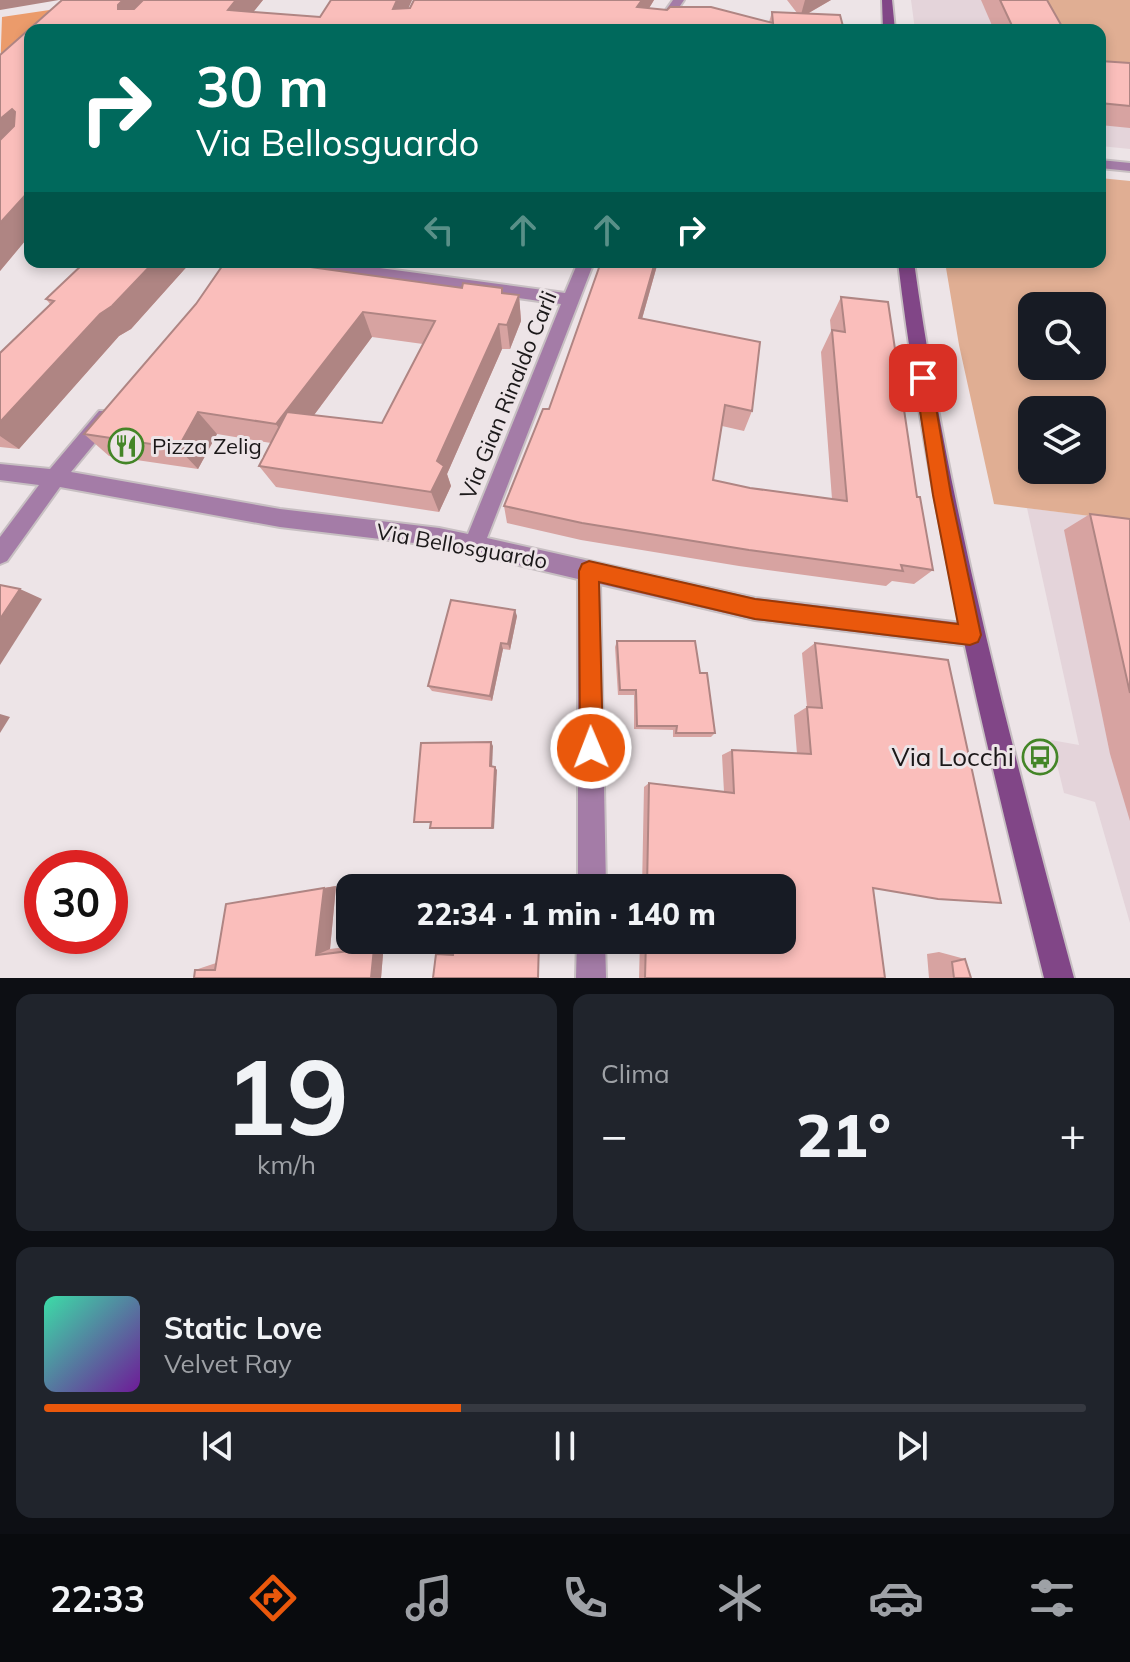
<!DOCTYPE html>
<html lang="it">
<head>
<meta charset="utf-8">
<style>
  body { margin:0; font-family:Mulish,sans-serif; background:#20242c; color:#f1f3f6; height:100vh; display:flex; flex-direction:column; font-size:30px; white-space:nowrap }
  * { box-sizing:border-box; margin:0 }
  p { font-size:26px; color:#9ea1a6 }
  .icon { flex:none; width:44px; height:44px; fill:none; stroke:currentColor; stroke-width:2; stroke-linecap:round; stroke-linejoin:round }
  .map { position:relative; height:978px; overflow:hidden }
  .details { display:flex; flex-direction:column; gap:16px; padding:16px; background:#0d0f14; flex:1 }
  .details>* { flex:none }
  .guide { position:absolute; left:24px; top:24px; width:1082px; height:244px; border-radius:16px; box-shadow:0 4px 12px #0003; background:#00695c; color:#fff; overflow:hidden }
  .tools { position:absolute; left:1018px; top:292px; display:grid; gap:16px }
  .tools a { display:grid; place-items:center; width:88px; height:88px; border-radius:16px; background:#171b24; box-shadow:0 4px 12px #0003; font-size:40px }
  .speed { position:absolute; left:24px; top:850px; display:flex; gap:16px; font-size:40px; font-weight:700; text-align:center }
  .speed>* { display:grid; place-content:center; width:104px; height:104px; border-radius:50%; background:#171b24; box-shadow:0 4px 12px #0003; line-height:1 }
  .speed .limit { border:12px solid #d22; background:#fff; color:#111 }
  .pin { position:absolute; display:grid; place-items:center; width:68px; height:68px; color:#fff; margin:-34px; border-radius:16px; box-shadow:0 4px 12px #0006 }
  .me { position:absolute; width:88px; margin:-44px; rotate:359deg; stroke-linejoin:round; filter:drop-shadow(0 0 6px #0008) }
  .turn { display:flex; align-items:center; gap:28px; height:168px; padding:0 40px; font-size:36px }
  .turn .icon { width:104px; height:104px; stroke-width:2.5 }
  .turn b { display:block; font-size:56px; line-height:68px }
  .lanes { display:flex; align-items:center; height:76px; padding:0 40px; background:#0003; justify-content:center; gap:40px; direction:ltr }
  .lanes .off { opacity:.35 }
  .big { font-size:60px; font-weight:800; line-height:1.1 }
  .details .tile { flex:1; display:flex; flex-direction:column; justify-content:center; gap:12px; min-width:0; padding:0 28px; border-radius:16px; background:#20242c }
  .details .dial { align-items:center; gap:0 }
  .dial b { font-size:104px; line-height:1 }
  .song { display:flex; align-items:center; gap:24px }
  .cover { width:96px; height:96px; border-radius:12px; background:linear-gradient(135deg,hsl(160 70% 55%),hsl(280 70% 35%)) }
  .played { height:8px; border-radius:4px; background:linear-gradient(90deg,#ea580c 40%,#363941 40%) }
  .keys { display:flex; justify-content:space-around; direction:ltr }
  .heat { display:flex; justify-content:space-between; align-items:center; font-size:44px; direction:ltr }
  .details .tiles { flex:1; display:grid; gap:16px; grid-template-columns:1fr 1fr }
  .tile:last-child { grid-column:span 2 }
  .trip { position:absolute; left:336px; top:874px; width:460px; height:80px; border-radius:16px; background:#171b24; box-shadow:0 4px 12px #0003; font-weight:800; line-height:80px; text-align:center }
  .menu { display:flex; height:128px; justify-content:space-around; align-items:center; background:#090b0e; color:#9ea1a6 }
  .menu .icon { width:56px; height:56px }
  .menu .on { color:#ea580c }
  .menu b { font-size:36px; color:#f1f3f6 }
  .map>svg:first-child { display:block }
  .built { fill:#e4d4da }
  .green { fill:#e0ae93; fill-rule:evenodd }
  .forest { fill:#eb9b6b }
  .lines { fill:none; stroke-linecap:round; stroke-linejoin:round }
  .minor-casing { stroke:#c7bfc2; stroke-width:4 }
  .tertiary-casing { stroke:#c7bfc2; stroke-width:4 }
  .secondary-casing { stroke:#c7bfc2; stroke-width:4 }
  .minor { fill:#a47ca7; fill-rule:evenodd }
  .tertiary { fill:#a47ca7; fill-rule:evenodd }
  .secondary { fill:#814687; fill-rule:evenodd }
  .wall { fill:#d7a3a1; fill-rule:evenodd }
  .shaded-wall { fill:#af8583 }
  .building { fill:#fabebb; stroke:#af8583; stroke-width:2 }
  .route { fill:#ea580c; stroke:#983908; stroke-width:2 }
  .labels { text-anchor:middle; stroke-width:6; stroke-linejoin:round; paint-order:stroke }
  .street-label { font-size:22px; fill:#1b1819; stroke:#ede4e7 }
  .poi-label { font-size:22px; fill:#1b1819; stroke:#ede4e7; text-anchor:start }
  .near-poi-label { font-size:26px; fill:#1b1819; stroke:#ede4e7; text-anchor:end }
</style>
</head>
<body>
<div class="map">
<svg width="1130" height="978" viewBox="0 0 1130 978">
  <rect width="100%" height="100%" fill="#ede4e7"/>
  <g class="built">
    <polygon points="911,0 1130,0 1130,149 1100,146 1100,30 915,30"/>
    <polygon points="1027,508 1130,521 1130,923 1095,802 1064,793 1051,740 1079,745"/>
  </g>
  <g class="green">
    <polygon points="1026,0 1130,0 1130,85 1100,83 1100,30 1041,30"/>
    <path d="M1100 178 1130 181V521L994 504 959 345 945 262H1100ZM1032 306H1092V366H1032ZM1032 410H1092V470H1032Z"/>
  </g>
  <polygon class="forest" points="63,8 30,30 0,75 2,17"/>
  <g class="lines">
    <g class="minor-casing">
      <g id="minor">
        <polygon points="1100,160 1130,163 1130,171 1100,168"/>
        <polygon points="311,262 335,262 565,293 578,262 594,262 487,538 755,598 970,624 978,627 981,635 978,643 970,646 755,620 600,584 606,888 578,888 578,579 439,546 280,527 60,487 7,561 0,564 0,537 39,485 0,480 0,464 50,469 99,411 113,411 115,416 113,421 71,472 280,509 439,528 468,534 561,304 317,270 311,269"/>
        <polygon points="577,940 605,940 606,978 576,978"/>
      </g>
    </g>
    <g class="tertiary-casing">
      <polygon id="tertiary" points="673,0 684,0 664,30 652,30"/>
    </g>
    <g class="secondary-casing">
      <g id="secondary">
        <polygon points="882,0 892,0 895,30 883,30"/>
        <path d="M898 262H914C948 505 1010 741 1074 978H1044C985 741 927 505 898 262Z"/>
      </g>
    </g>
    <use href="#minor" class="minor"/>
    <use href="#tertiary" class="tertiary"/>
    <use href="#secondary" class="secondary"/>
  </g>
  <g class="wall">
    <polygon points="62,0 263,0 253,12 320,17 331,0 412,0 408,8 410,8 414,0 654,0 649,8 667,10 670,7 711,7 769,22 772,12 797,13 787,0 831,0 807,14 840,15 844,30 30,30 30,235 0,271 0,55"/>
    <polygon points="981,0 1047,0 1064,30 994,30"/>
    <polygon points="1100,61 1130,63 1130,128 1100,125"/>
    <polygon points="85,262 191,262 131,329 119,336 19,449 0,447 0,353 50,304 46,299"/>
    <polygon points="601,262 658,262 642,319 752,411 744,431 722,426 713,480 750,488 832,499 821,352 831,331 830,320 841,297 917,497 933,570 914,584 892,581 886,586 739,566 581,540 507,523 504,506 549,409"/>
    <path d="M502 293 519 295 521 321 510 349H502L447 474 451 486 439 512 276 487 259 466 271 443 217 434 198 469 109 456 84 434 196 304ZM372 337 423 344 382 423 314 415Z"/>
    <polygon points="1090,514 1130,519 1130,821 1110,754 1064,530"/>
    <polygon points="517,616 510,650 503,649 492,701 432,691 428,686"/>
    <polygon points="617,641 700,673 715,733 711,737 673,737 673,730 634,729 634,695 618,695 615,647"/>
    <polygon points="815,643 873,889 885,978 639,978 640,940 782,940 782,888 642,888 644,787 649,783 724,792 722,755 732,750 797,754 794,715 807,707 802,653"/>
    <polygon points="336,886 330,949 384,942 381,978 195,970 216,963 226,904"/>
    <polygon points="540,940 538,978 433,978 436,954 440,950 454,951"/>
    <polygon points="939,952 965,959 971,978 929,978 927,954"/>
  </g>
  <g class="shaded-wall">
    <polygon points="0,0 59,0 0,10"/>
    <polygon points="123,0 158,0 130,28 118,9 118,5"/>
    <polygon points="236,0 263,0 239,30 228,10"/>
    <polygon points="397,0 412,0 399,30 393,9"/>
    <polygon points="642,0 654,0 636,30 637,7"/>
    <polygon points="805,0 831,0 800,18"/>
    <polygon points="12,109 30,133 0,159 0,119"/>
    <polygon points="30,190 30,235 0,271 0,223"/>
    <polygon points="154,262 191,262 131,329 119,336 19,449 0,436 0,422 100,314"/>
    <polygon points="655,262 658,262 636,340 639,318"/>
    <polygon points="519,295 521,321 510,349 507,325"/>
    <polygon points="363,312 372,337 291,446 276,424"/>
    <polygon points="499,324 502,349 447,474 451,486 439,512 431,492 437,461"/>
    <polygon points="198,412 217,434 198,469 178,448"/>
    <polygon points="20,589 42,599 0,665 0,619"/>
    <polygon points="515,610 517,616 510,650 508,644"/>
    <polygon points="501,643 503,649 492,701 490,696"/>
    <polygon points="0,714 10,717 0,733"/>
    <polygon points="491,742 493,746 492,769 490,766"/>
    <polygon points="495,767 497,770 494,829 492,828"/>
    <polygon points="336,886 330,949 316,955 324,888"/>
    <polygon points="384,942 381,978 371,978 374,948"/>
  </g>
  <g class="building">
    <polygon points="62,0 123,0 118,5 118,9 134,9 143,0 236,0 228,10 320,17 331,0 397,0 393,9 410,8 414,0 642,0 637,7 667,10 670,7 711,7 773,23 772,12 840,15 844,30 640,30 623,26 619,30 30,30 30,190 0,223 0,140 14,126 15,112 12,109 0,119 0,55"/>
    <polygon points="1000,0 1047,0 1064,30 1014,30"/>
    <polygon points="1100,61 1130,63 1130,106 1100,103"/>
    <polygon points="85,262 154,262 112,306 100,314 0,422 0,353 54,301 46,299"/>
    <polygon points="225,262 274,262 462,288 463,283 502,288 502,293 519,295 507,325 499,324 437,461 444,466 431,492 259,466 287,412 382,423 435,321 363,312 276,424 198,412 178,448 84,434 196,304"/>
    <polygon points="601,262 655,262 639,318 760,342 752,411 725,405 713,480 750,488 847,501 832,330 845,332 841,297 888,302 917,497 920,497 933,570 901,565 903,571 749,550 582,523 504,506 543,409 549,409"/>
    <polygon points="1090,514 1130,519 1130,693"/>
    <polygon points="0,585 20,589 0,619"/>
    <polygon points="451,600 515,610 508,644 501,643 490,696 428,686"/>
    <polygon points="617,641 695,641 700,673 707,673 715,733 676,733 677,726 637,726 636,690 620,690"/>
    <polygon points="815,643 948,660 1001,903 938,899 873,888 885,978 645,978 646,940 782,940 782,888 647,888 649,783 734,793 732,750 811,754 807,707 822,708"/>
    <polygon points="491,742 490,766 495,767 492,828 430,828 431,822 414,822 421,743"/>
    <polygon points="324,888 316,955 374,948 371,978 194,978 195,970 215,970 226,904"/>
    <polygon points="455,940 539,940 538,978 433,978 436,954 453,955"/>
    <polygon points="965,959 971,978 954,978 952,962"/>
  </g>
  <polygon class="route" points="923,372 931,378 951,495 981,635 978,642 970,645 755,619 599,582 603,748 599,756 591,759 583,756 580,748 579,571 582,564 589,561 755,599 958,624 933,495 915,378"/>
  <defs>
    <g id="restaurant-ring" transform="scale(1.8)"><circle r="9.5" fill="#ede4e7" stroke="#448527" stroke-width="1.5"/><path d="M-5-6h1v4h1v-4h1v4h1v-4h1v5L-1.5 .5V6h-2V.5L-5-1ZM5-6V6H3V1.5H1.5Q1.5-4 5-6Z" fill="#448527"/></g>
    <g id="bus-ring" transform="scale(1.8)"><circle r="9.5" fill="#ede4e7" stroke="#448527" stroke-width="1.5"/><path d="M-5-6H5V4H4V6H2V4H-2V6H-4V4H-5ZM-3.5-4V0h7V-4ZM-3.5 1.2v1.5H-2V1.2ZM2 1.2v1.5H3.5V1.2Z" fill="#448527"/></g>
  </defs>
  <g fill-rule="evenodd">
    <use href="#restaurant-ring" x="126" y="446"/>
    <use href="#bus-ring" x="1040" y="757"/>
  </g>
  <g class="labels">
    <g class="street-label">
      <text transform="translate(508 395) rotate(-68)" y="8">Via Gian Rinaldo Carli</text>
      <text transform="translate(462 546) rotate(10)" y="8">Via Bellosguardo</text>
    </g>
    <g class="poi-label">
      <text x="152" y="454">Pizza Zelig</text>
    </g>
    <g class="near-poi-label">
      <text x="1014" y="766">Via Locchi</text>
    </g>
  </g>
</svg>
<div class="tools">
<a><svg class="icon" aria-label="search" viewBox="0 0 24 24"><circle cx="10" cy="10" r="6"/><path d="M15 15l6 6"/></svg></a>
<a><svg class="icon" aria-label="layers" viewBox="0 0 24 24"><path d="M12 4l9 5-9 5-9-5zM3 14l9 5 9-5"/></svg></a>
</div>
<div class="speed"><div class="limit">30</div></div>
<div class="pin" style="left:923px;top:378px;background:#d93025"><svg class="icon" aria-label="arrive" viewBox="0 0 24 24"><path d="M6 21V4h12l-3 4 3 4H6"/></svg></div>
<svg class="me" style="left:591px;top:748px" viewBox="-20 -20 40 40"><circle r="17" fill="#ea580c" stroke="#fff" stroke-width="3"/><path d="M0-11L8 9 0 5-8 9z" fill="#fff"/></svg>
<div class="trip">22:34 · 1 min · 140 m</div>
<div class="guide">
<div class="turn"><svg class="icon" aria-label="right" viewBox="0 0 24 24"><path d="M7 20v-9h11M14 6l5 5-5 5"/></svg><div><b>30 m</b>Via Bellosguardo</div></div>
<div class="lanes"><svg class="icon off" aria-label="left" viewBox="0 0 24 24"><path d="M17 20v-9H6M10 6l-5 5 5 5"/></svg><svg class="icon off" aria-label="ahead" viewBox="0 0 24 24"><path d="M12 20V5M6 11l6-6 6 6"/></svg><svg class="icon off" aria-label="ahead" viewBox="0 0 24 24"><path d="M12 20V5M6 11l6-6 6 6"/></svg><svg class="icon" aria-label="right" viewBox="0 0 24 24"><path d="M7 20v-9h11M14 6l5 5-5 5"/></svg></div>
</div>
</div>
<section class="details">
<div class="tiles">
<div class="tile dial"><b>19</b><p>km/h</p></div>
<div class="tile"><p>Clima</p>
<div class="heat"><a>−</a><b class="big">21°</b><a>+</a></div>
</div>
<div class="tile">
<div class="song"><i class="cover"></i><div><b>Static Love</b><p>Velvet Ray</p></div></div>
<div class="played"></div>
<div class="keys"><svg class="icon" aria-label="previous" viewBox="0 0 24 24"><path d="M18 5L8 12l10 7zM5 5v14"/></svg><svg class="icon" aria-label="pause" viewBox="0 0 24 24"><path d="M8 5v14M16 5v14"/></svg><svg class="icon" aria-label="next" viewBox="0 0 24 24"><path d="M6 5l10 7-10 7zM19 5v14"/></svg></div>
</div>
</div>
</section>
<nav class="menu">
<b>22:33</b>
<svg class="icon on" aria-label="directions" viewBox="0 0 24 24"><path d="M12 3l9 9-9 9-9-9zM9 14v-3h6M13 9l2 2-2 2"/></svg>
<svg class="icon" aria-label="music" viewBox="0 0 24 24"><path d="M9 18V5l10-2v13"/><circle cx="6" cy="18" r="3"/><circle cx="16" cy="16" r="3"/></svg>
<svg class="icon" aria-label="phone" viewBox="0 0 24 24"><path d="M5 4h4l2 5-3 2q2 4 5 5l2-3 5 2v4C11 20 4 13 5 4z"/></svg>
<svg class="icon" aria-label="climate" viewBox="0 0 24 24"><path d="M12 3v18M4 7l16 10M4 17L20 7"/></svg>
<svg class="icon" aria-label="car" viewBox="0 0 24 24"><path d="M5 17H2v-5l4-1 3-4h7l3 4 3 1v5h-3M9 17h6M6 11h13"/><circle cx="7" cy="17" r="2"/><circle cx="17" cy="17" r="2"/></svg>
<svg class="icon" aria-label="filters" viewBox="0 0 24 24"><path d="M4 7h16M4 17h16"/><circle cx="9" cy="7" r="2"/><circle cx="15" cy="17" r="2"/></svg>
</nav>
</body>
</html>
